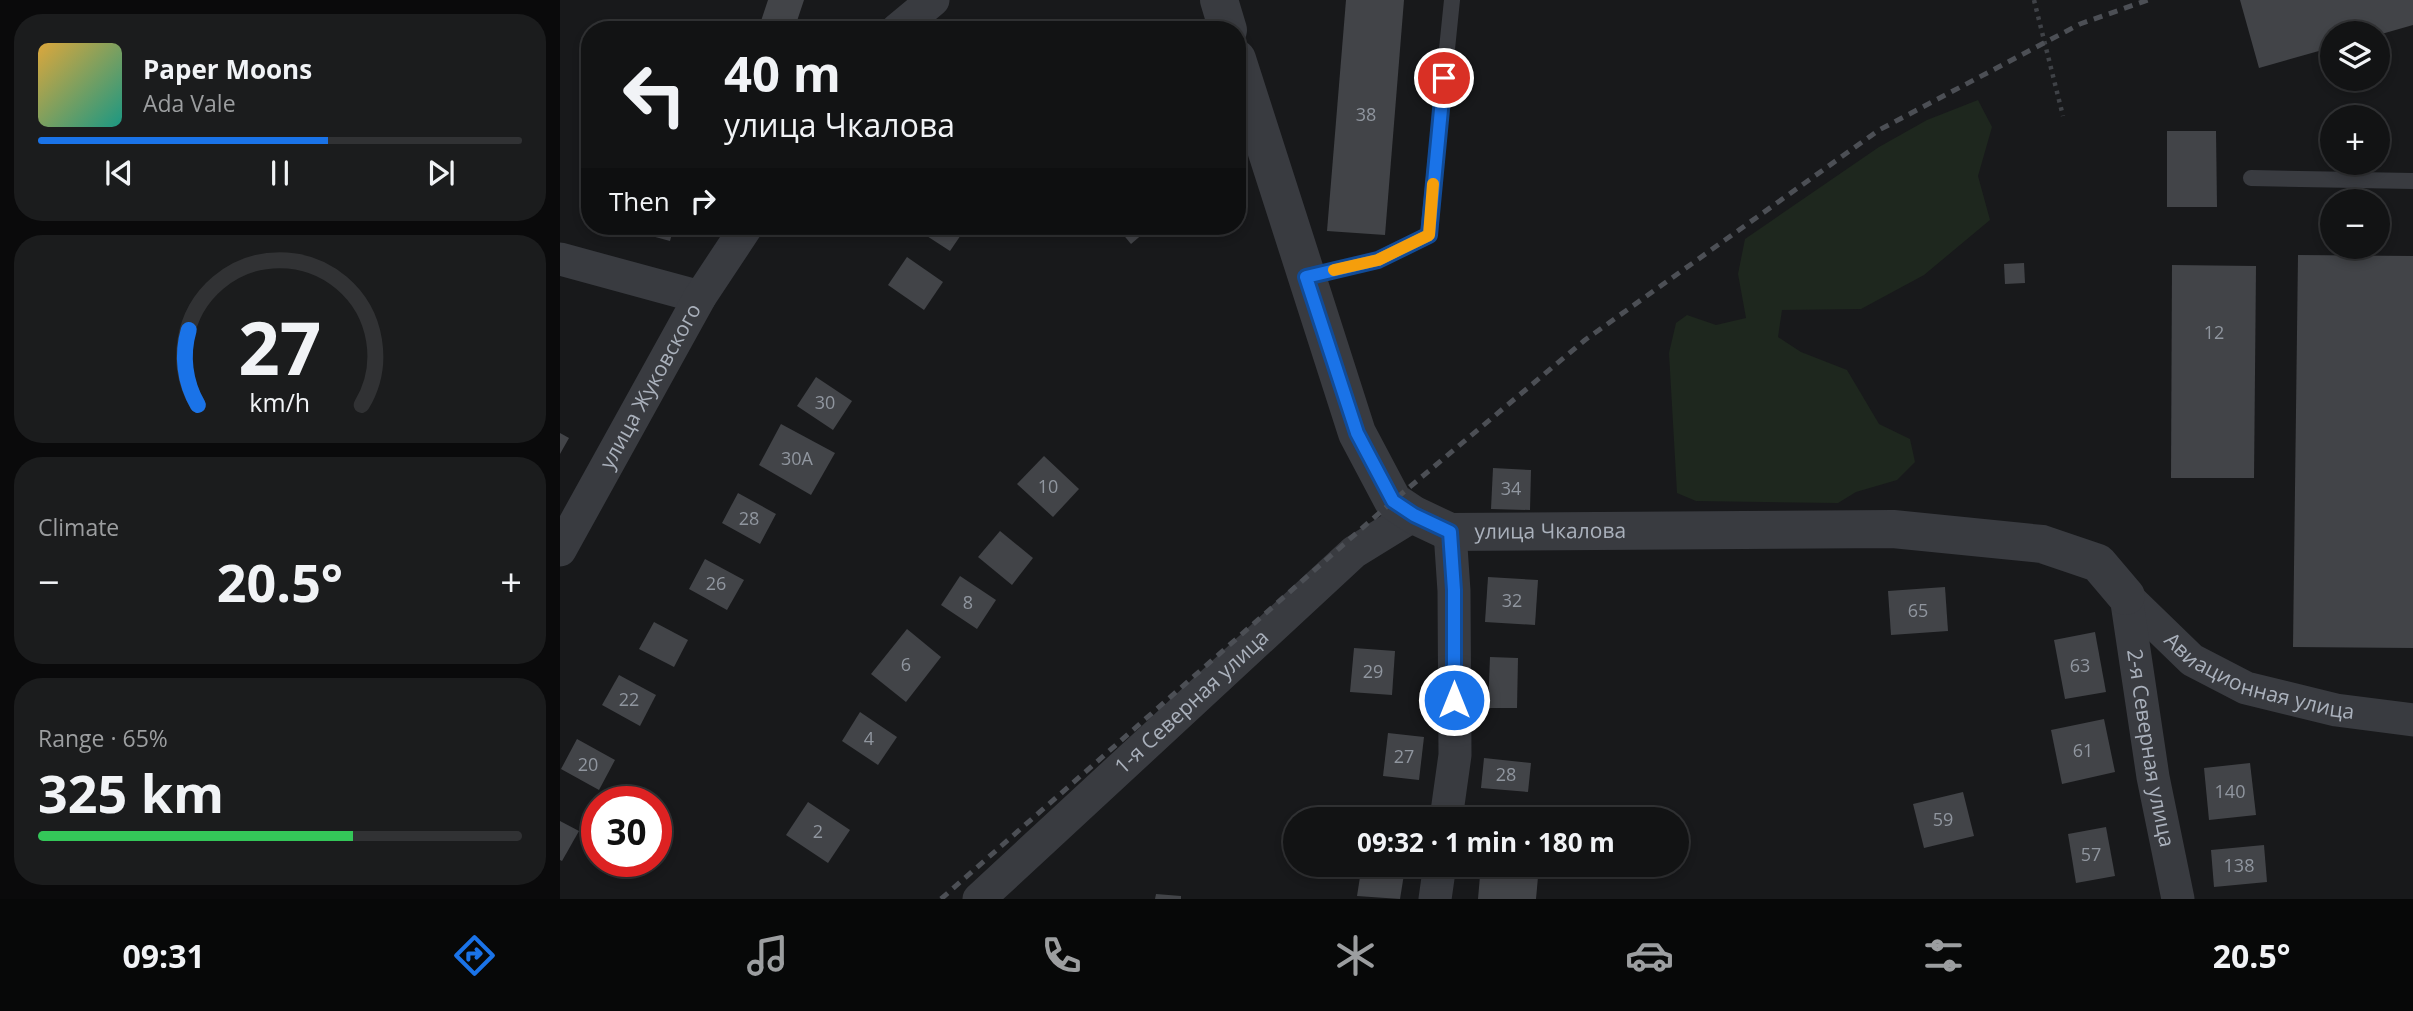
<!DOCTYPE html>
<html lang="en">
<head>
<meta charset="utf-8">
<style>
  body { margin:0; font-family:"Open Sans",sans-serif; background:#1b1c1d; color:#f1f3f6; height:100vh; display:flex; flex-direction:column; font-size:26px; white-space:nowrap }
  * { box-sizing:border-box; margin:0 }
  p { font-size:23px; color:#9c9ea0 }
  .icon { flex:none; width:38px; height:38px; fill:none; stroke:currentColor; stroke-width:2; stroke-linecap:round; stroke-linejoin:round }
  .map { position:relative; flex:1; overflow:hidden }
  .side { display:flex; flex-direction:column; gap:14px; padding:14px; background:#0a0a0b; width:560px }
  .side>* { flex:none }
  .guide { position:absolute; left:21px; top:21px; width:665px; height:214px; border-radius:28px; box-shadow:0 4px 10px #0003,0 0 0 2px #313234; background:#121314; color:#f1f3f6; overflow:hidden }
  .tools { position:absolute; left:1760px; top:21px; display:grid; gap:14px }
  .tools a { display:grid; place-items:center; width:70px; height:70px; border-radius:50%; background:#121314; box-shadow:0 4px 10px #0003,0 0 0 2px #313234; font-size:35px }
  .speed { position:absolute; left:21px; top:786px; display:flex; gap:14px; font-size:35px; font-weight:700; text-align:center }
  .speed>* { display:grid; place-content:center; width:91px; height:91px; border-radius:50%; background:#121314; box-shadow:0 4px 10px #0003,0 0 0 2px #313234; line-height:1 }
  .speed .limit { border:10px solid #d22; background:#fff; color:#111 }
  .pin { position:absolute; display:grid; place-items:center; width:60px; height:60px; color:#fff; margin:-30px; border:4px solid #fff; border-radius:50%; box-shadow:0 2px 7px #0007 }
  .me { position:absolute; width:77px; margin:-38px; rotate:0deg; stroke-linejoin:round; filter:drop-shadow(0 0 5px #0008) }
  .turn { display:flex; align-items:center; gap:24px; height:147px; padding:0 28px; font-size:32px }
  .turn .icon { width:91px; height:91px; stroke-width:2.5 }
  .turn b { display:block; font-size:49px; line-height:60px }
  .then { display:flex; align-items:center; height:66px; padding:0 28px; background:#0003; gap:14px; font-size:26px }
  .big { font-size:52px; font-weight:700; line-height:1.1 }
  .side .tile { flex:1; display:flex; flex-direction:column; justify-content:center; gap:10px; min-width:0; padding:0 24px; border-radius:28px; background:#1b1c1d }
  .side .dial { align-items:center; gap:0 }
  .dial svg { height:182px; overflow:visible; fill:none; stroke:#313234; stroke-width:7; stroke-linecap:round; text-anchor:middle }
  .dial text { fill:#f1f3f6; stroke:none }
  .song { display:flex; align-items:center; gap:21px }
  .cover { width:84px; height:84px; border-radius:10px; background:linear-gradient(135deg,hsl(40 70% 55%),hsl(170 70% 35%)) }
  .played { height:7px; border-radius:4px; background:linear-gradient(90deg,#1a73e8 60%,#313234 60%) }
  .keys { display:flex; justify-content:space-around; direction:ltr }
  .heat { display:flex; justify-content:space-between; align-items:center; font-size:38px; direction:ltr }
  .charge { height:10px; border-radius:5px; background:linear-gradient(90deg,#34c759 65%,#313234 0) }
  .trip { position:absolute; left:723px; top:807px; width:406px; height:70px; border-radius:35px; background:#121314; box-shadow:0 4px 10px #0003,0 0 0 2px #313234; font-weight:700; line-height:70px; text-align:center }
  .menu { display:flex; height:112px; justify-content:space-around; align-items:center; background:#070808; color:#9c9ea0 }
  .menu .icon { width:49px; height:49px }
  .menu .active { color:#1a73e8 }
  .menu b { font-size:32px; color:#f1f3f6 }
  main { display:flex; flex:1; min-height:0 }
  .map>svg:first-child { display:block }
  .green { fill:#1e271e }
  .building { fill:#424448 }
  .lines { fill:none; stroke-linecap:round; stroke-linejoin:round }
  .path { stroke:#3f4247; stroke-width:4.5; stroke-dasharray:3.5 5; stroke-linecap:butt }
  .service { stroke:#393b40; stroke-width:16 }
  .minor { stroke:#393b40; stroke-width:33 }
  .tertiary { stroke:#393b40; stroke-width:38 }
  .rail { stroke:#4c4f55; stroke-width:5; stroke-dasharray:9 7; stroke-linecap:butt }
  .route-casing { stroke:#114b97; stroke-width:18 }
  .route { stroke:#1a73e8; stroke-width:12 }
  .slow { stroke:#f59e0b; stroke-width:12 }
  .labels { text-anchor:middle; stroke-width:7; stroke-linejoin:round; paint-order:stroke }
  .number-label { font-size:18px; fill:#90969f }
  .street-label { font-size:21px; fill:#aab1bc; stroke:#131416 }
</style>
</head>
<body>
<main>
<section class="side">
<div class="tile">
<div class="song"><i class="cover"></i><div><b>Paper Moons</b><p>Ada Vale</p></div></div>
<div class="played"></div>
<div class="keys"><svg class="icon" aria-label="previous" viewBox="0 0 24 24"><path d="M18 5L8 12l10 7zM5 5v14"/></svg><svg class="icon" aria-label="pause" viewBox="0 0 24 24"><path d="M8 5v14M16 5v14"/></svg><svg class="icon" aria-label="next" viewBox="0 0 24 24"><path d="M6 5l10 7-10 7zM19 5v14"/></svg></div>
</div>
<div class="tile dial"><svg viewBox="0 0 100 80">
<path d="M14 69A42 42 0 1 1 86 69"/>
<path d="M14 69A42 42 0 0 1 10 36" stroke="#1a73e8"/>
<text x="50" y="56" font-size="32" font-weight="700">27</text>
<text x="50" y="72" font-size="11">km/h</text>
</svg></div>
<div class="tile"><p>Climate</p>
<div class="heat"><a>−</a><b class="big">20.5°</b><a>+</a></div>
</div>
<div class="tile"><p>Range · 65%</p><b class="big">325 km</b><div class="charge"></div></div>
</section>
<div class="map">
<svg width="1853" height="899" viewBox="0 0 1853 899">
  <rect width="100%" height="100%" fill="#18191b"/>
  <polygon class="green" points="1418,100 1432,127 1418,176 1430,220 1364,275 1301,309 1222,310 1218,337 1241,352 1287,370 1319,424 1350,439 1355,462 1337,480 1296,492 1278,503 1136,501 1117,493 1109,353 1116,323 1127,315 1156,325 1186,318 1178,274 1185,239 1319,147 1367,120"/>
  <g class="building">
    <polygon points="208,0 244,0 234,30 205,30 199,27"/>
    <polygon points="786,0 844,0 825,235 767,231"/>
    <polygon points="1680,0 1853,0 1853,25 1818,35 1773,33 1773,47 1699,68"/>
    <polygon points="1607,131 1656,131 1657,207 1607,207"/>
    <polygon points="78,226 114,226 110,241 77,232"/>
    <polygon points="354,226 407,226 390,251 353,227"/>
    <polygon points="556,226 592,226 571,244"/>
    <polygon points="1738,255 1853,256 1853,648 1733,647"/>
    <polygon points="347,257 383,282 364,310 328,285"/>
    <polygon points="1464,263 1465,283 1445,284 1444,264"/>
    <polygon points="1612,265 1696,266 1694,478 1611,478"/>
    <polygon points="256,377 292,401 273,430 237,406"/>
    <polygon points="221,424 275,453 251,495 199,465"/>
    <polygon points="0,433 9,438 0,454"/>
    <polygon points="484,456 519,489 493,517 457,484"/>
    <polygon points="933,468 971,470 970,510 931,509"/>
    <polygon points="178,493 216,514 200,544 162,523"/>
    <polygon points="440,531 473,558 452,585 418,557"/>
    <polygon points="145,559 184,580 167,610 129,589"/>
    <polygon points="400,576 436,600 417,629 381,605"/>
    <polygon points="928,577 978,580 975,625 925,622"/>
    <polygon points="1385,587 1388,631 1331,635 1328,591"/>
    <polygon points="94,622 128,640 114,667 79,649"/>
    <polygon points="347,629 381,657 346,702 311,674"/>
    <polygon points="1535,632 1546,692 1505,699 1494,640"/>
    <polygon points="794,648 835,651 832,695 790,692"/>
    <polygon points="930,657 958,658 957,708 928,708"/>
    <polygon points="59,675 96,695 80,726 42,705"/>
    <polygon points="300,712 337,737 318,765 282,741"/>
    <polygon points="1544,719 1555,772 1502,784 1491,730"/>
    <polygon points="828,733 864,737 859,780 823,776"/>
    <polygon points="17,739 55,760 39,790 1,769"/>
    <polygon points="924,758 971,763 968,792 921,788"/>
    <polygon points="1690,763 1696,815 1649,820 1644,768"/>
    <polygon points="1403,792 1414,836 1364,848 1353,804"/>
    <polygon points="248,802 290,830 268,863 226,835"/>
    <polygon points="824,805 850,809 848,819 822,819"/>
    <polygon points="0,821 19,831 2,861 0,860"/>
    <polygon points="1546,827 1555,876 1516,883 1508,834"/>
    <polygon points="1704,845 1707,882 1654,887 1651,850"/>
    <polygon points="802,864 845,868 840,899 797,896"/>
    <polygon points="921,864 979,866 976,899 918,899"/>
    <polygon points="596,894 621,896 621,899 595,899"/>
  </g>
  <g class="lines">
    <polyline class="path" points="1474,0 1503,116"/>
    <g class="service">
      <polyline points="1691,178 1853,181"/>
      <polyline points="746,277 818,260 868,235 892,0"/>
    </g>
    <g class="minor">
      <polyline points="337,30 373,0"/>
      <polyline points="0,259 140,297"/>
      <path id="s1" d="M0 550 140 297 187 226"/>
      <path id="s2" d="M1566 596 1632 660 1686 688 1776 710 1853 720"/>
      <path id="s3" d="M1566 596 1593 777 1618 899"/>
      <polyline points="886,819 895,755 894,591 890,532"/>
      <path id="s4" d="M419 899 794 552 854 515"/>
      <polyline points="875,899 880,864"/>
    </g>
    <g class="tertiary">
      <polyline points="659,0 668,30"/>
      <path id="s5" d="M677 59 797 433 833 501 854 515 890 532 1333 529 1482 544 1538 563 1566 596"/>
    </g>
    <polyline class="rail" points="381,899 833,501 1025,340 1319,130 1520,24 1588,0"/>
  </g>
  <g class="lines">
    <g class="route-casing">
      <polyline id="route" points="884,78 869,235 818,260 746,277 797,433 833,501 854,515 890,532 894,590 894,700"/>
    </g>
    <use href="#route" class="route"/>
    <polyline class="slow" points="774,270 818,260 869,235 873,184"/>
  </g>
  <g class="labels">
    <g class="number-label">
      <text x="806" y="121">38</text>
      <text x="1654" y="339">12</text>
      <text x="265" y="409">30</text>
      <text x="237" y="465">30А</text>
      <text x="488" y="493">10</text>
      <text x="951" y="495">34</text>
      <text x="189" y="525">28</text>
      <text x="156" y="590">26</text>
      <text x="952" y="607">32</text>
      <text x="408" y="609">8</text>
      <text x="1358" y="617">65</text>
      <text x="346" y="671">6</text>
      <text x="1520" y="672">63</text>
      <text x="813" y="678">29</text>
      <text x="69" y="706">22</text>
      <text x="309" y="745">4</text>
      <text x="1523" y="757">61</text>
      <text x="844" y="763">27</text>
      <text x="28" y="771">20</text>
      <text x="946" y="781">28</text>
      <text x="1670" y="798">140</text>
      <text x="1383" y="826">59</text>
      <text x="258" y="838">2</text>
      <text x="1531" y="861">57</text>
      <text x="1679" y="872">138</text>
    </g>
    <g class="street-label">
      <text dy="7" stroke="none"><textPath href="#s1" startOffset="187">улица Жуковского</textPath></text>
      <text dy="7" stroke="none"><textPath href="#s5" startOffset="635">улица Чкалова</textPath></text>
      <text dy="7" stroke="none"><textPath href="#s2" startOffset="161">Авиационная улица</textPath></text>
      <text dy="7" stroke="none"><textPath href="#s4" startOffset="290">1-я Северная улица</textPath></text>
      <text dy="7" stroke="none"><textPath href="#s3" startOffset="154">2-я Северная улица</textPath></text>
    </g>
  </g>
</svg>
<div class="tools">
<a><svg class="icon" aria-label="layers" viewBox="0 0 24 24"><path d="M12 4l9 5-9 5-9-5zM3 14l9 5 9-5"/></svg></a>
<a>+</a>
<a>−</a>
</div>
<div class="speed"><div class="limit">30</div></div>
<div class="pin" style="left:884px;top:78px;background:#d93025"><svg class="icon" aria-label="arrive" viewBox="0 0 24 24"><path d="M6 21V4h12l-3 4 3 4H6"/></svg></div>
<svg class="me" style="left:894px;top:700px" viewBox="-20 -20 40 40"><circle r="17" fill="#1a73e8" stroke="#fff" stroke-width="3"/><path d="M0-11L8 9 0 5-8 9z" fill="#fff"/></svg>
<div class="trip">09:32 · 1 min · 180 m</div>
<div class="guide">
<div class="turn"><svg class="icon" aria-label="left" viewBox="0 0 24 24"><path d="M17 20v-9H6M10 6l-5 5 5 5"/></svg><div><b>40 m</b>улица Чкалова</div></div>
<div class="then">Then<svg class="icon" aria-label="right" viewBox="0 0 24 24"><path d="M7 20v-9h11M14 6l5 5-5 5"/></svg></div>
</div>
</div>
</main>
<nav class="menu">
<b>09:31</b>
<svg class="icon active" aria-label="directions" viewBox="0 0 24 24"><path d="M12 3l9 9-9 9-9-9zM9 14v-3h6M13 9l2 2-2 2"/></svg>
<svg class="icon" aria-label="music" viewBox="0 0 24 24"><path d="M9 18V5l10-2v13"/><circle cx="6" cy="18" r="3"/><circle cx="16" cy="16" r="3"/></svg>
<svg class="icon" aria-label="phone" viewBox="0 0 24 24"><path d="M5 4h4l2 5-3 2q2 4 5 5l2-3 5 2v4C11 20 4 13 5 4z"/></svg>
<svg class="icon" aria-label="climate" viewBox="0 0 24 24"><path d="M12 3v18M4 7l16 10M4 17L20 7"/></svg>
<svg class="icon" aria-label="car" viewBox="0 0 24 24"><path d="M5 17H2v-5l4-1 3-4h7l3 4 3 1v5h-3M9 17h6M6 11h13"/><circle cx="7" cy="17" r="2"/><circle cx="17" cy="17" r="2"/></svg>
<svg class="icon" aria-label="filters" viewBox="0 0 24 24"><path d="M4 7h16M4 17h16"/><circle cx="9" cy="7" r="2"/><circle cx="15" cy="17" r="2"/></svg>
<b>20.5°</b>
</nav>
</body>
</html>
